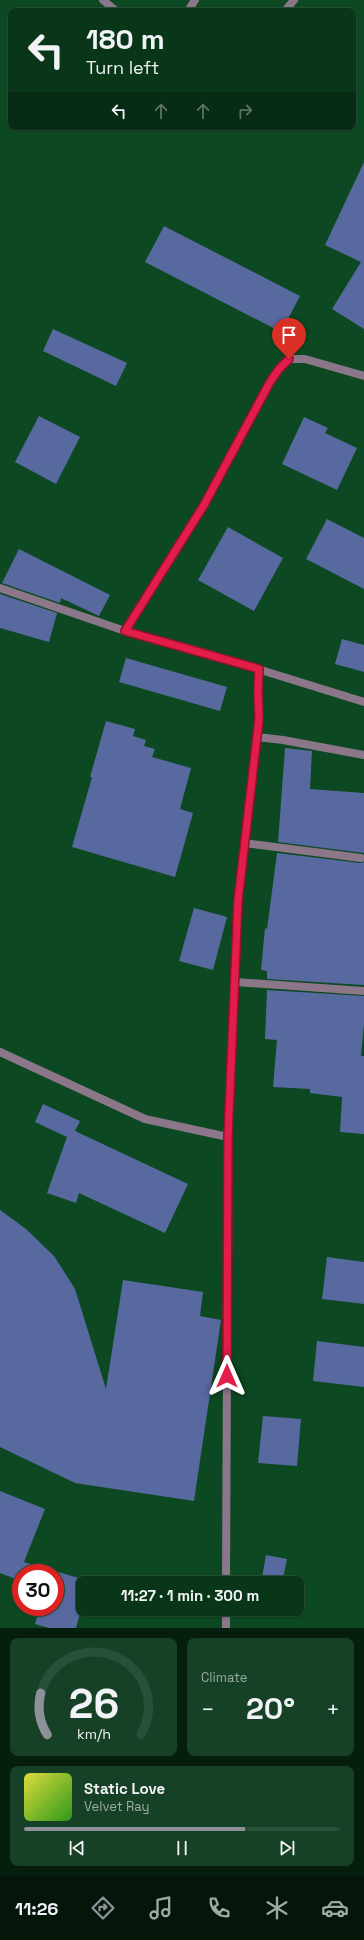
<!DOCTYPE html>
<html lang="en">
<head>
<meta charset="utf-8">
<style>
  body { margin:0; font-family:"Space Grotesk",sans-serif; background:#174126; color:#f1f3f6; height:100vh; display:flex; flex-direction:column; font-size:15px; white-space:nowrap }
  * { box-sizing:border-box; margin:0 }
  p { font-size:13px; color:#99aba2 }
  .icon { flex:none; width:22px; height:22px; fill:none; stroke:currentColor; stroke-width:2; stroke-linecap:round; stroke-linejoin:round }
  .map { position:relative; height:1628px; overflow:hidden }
  .panel { display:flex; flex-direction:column; gap:10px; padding:10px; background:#051e0e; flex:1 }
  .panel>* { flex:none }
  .hud { position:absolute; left:8px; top:8px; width:348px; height:122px; border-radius:8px; box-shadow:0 1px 3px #0004,0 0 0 1px #295038; background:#093619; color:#f1f3f6; overflow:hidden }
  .speed { position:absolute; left:12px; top:1564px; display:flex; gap:8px; font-size:20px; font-weight:700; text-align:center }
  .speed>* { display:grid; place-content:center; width:52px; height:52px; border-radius:50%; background:#093619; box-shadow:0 1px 3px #0004,0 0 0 1px #295038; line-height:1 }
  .speed .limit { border:6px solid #d22; background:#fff; color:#111 }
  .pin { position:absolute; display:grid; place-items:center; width:34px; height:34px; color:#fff; margin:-41px -17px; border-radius:50% 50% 50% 0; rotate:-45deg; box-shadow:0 0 4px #0007 }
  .pin .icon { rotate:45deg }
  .me { position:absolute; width:44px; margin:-22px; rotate:0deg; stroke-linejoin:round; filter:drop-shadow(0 0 3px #0008) }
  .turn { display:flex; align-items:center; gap:14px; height:84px; padding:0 12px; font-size:18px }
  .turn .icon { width:52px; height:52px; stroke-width:2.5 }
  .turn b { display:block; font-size:28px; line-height:34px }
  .lanes { display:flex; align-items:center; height:38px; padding:0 12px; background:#0003; justify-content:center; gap:20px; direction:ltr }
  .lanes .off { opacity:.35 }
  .big { font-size:30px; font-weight:800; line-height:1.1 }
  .panel .widget { flex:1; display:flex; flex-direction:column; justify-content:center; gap:6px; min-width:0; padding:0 14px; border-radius:8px; background:#174126 }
  .panel .dial { align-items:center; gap:0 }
  .dial svg { height:104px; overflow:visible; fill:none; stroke:#295038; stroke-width:7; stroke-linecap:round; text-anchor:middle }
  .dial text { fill:#f1f3f6; stroke:none }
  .song { display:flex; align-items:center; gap:12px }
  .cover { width:48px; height:48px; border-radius:6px; background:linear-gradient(135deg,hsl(60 70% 55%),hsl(110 70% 35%)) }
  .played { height:4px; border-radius:2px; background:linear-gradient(90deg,#8c9099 70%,#295038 70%) }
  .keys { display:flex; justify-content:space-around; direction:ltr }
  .heat { display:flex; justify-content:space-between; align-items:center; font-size:22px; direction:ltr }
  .panel .tiles { flex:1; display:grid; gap:10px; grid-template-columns:1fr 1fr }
  .widget:last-child { grid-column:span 2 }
  .trip { position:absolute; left:76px; top:1576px; width:228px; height:40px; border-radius:8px; background:#093619; box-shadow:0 1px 3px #0004,0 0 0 1px #295038; font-weight:800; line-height:40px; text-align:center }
  .menu { display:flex; height:64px; justify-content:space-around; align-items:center; background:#04160a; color:#99aba2 }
  .menu .icon { width:28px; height:28px }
  .menu .current { color:#8c9099 }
  .menu b { font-size:18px; color:#f1f3f6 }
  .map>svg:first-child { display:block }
  .building { fill:#5869a0 }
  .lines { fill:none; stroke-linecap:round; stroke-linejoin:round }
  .service { stroke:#8c7689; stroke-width:8 }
  .minor { stroke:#8c7689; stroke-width:8 }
  .route-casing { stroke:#92132f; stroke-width:10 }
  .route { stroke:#e11d48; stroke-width:7 }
</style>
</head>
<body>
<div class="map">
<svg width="364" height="1628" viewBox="0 0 364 1628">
  <rect width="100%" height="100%" fill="#0c4821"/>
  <g class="building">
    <polygon points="364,162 364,329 332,309 361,262 325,245"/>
    <polygon points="164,226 300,296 281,332 145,262"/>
    <polygon points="53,329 127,363 116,386 43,351"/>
    <polygon points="39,416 80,437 56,484 15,462"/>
    <polygon points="304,417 328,428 325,433 357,448 337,490 282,464"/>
    <polygon points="327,519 364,538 364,589 306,559"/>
    <polygon points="228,527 283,558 254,611 198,580"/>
    <polygon points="19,549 110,595 99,616 61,598 60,603 2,583"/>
    <polygon points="0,594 57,613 49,642 0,628"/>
    <polygon points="342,639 364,645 364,672 335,664"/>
    <polygon points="126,658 227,687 220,711 119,682"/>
    <polygon points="106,721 135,729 133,736 146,740 144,746 155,749 152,757 191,768 180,809 193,813 175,877 72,847 92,777 90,777"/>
    <polygon points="285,748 312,751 310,789 364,793 364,853 278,842"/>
    <polygon points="277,853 360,863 364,862 364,985 267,979 267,971 261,970 265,928 267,929"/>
    <polygon points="194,908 227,917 213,970 179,961"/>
    <polygon points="267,990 364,996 364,1023 361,1056 364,1056 364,1134 340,1132 342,1097 310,1093 310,1089 273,1087 277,1040 265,1039"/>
    <polygon points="43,1104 80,1121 75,1131 188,1184 165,1233 79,1193 76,1203 47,1193 67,1137 35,1122"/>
    <polygon points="0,1210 26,1229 54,1256 75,1289 106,1389 123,1280 203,1292 200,1316 221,1320 194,1501 75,1483 0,1447"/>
    <polygon points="327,1257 364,1262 364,1304 322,1299"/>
    <polygon points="317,1341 364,1347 364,1387 313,1381"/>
    <polygon points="263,1416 301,1419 297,1466 258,1463"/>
    <polygon points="0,1491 45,1509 24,1562 89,1581 89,1583 83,1583 83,1603 76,1628 49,1628 35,1624 40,1607 55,1607 55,1573 21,1573 21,1581 0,1573"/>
    <polygon points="266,1555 287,1559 282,1583 261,1583"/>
    <polygon points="257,1609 278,1609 277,1613"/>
  </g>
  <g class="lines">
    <g class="service">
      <polyline points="103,0 116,11"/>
      <polyline points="188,11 195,0"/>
      <polyline points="257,737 283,740 364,755"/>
      <polyline points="244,843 361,858"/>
      <polyline points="235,982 364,991"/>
      <polyline points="0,1052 145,1119 228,1137"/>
    </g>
    <g class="minor">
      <polyline points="285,11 294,0"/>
      <polyline points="0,588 125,631 206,653 364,702"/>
      <polyline points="125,631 204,505 270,382 279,369 289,359 305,359 364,376"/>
      <polyline points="226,1583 228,1137 238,901 259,719 259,669"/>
      <polyline points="226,1628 226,1609"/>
    </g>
  </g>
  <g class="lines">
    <g class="route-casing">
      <polyline id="route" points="227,1376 228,1137 238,901 259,719 258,691 259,669 125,631 204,505 270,382 279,369 289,359"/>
    </g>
    <use href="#route" class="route"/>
  </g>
</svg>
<div class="speed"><div class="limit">30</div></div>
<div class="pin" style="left:289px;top:359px;background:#d93025"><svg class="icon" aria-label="arrive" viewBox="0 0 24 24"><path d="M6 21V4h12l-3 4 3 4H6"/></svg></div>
<svg class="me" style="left:227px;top:1376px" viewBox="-20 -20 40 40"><path d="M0-17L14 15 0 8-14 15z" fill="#e11d48" stroke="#fff" stroke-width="4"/></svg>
<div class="trip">11:27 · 1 min · 300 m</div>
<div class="hud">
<div class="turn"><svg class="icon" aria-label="left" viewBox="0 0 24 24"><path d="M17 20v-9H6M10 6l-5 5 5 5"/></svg><div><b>180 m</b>Turn left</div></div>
<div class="lanes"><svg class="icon" aria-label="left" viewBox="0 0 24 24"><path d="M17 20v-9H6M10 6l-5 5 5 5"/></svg><svg class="icon off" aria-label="ahead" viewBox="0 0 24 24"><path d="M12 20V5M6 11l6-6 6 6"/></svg><svg class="icon off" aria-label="ahead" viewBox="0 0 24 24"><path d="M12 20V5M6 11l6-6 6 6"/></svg><svg class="icon off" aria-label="right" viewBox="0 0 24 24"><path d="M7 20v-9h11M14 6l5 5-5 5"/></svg></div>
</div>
</div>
<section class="panel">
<div class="tiles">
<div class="widget dial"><svg viewBox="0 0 100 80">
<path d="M14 69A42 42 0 1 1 86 69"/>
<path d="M14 69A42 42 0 0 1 9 37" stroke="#8c9099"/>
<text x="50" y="56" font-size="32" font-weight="700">26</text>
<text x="50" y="72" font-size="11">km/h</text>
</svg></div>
<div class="widget"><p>Climate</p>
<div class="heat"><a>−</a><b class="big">20°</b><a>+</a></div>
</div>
<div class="widget">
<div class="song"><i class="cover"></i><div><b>Static Love</b><p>Velvet Ray</p></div></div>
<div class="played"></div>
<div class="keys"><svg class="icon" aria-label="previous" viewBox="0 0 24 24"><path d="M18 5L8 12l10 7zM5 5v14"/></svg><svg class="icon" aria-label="pause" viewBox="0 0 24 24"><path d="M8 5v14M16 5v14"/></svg><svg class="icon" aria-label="next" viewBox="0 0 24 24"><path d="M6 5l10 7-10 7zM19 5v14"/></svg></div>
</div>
</div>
</section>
<nav class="menu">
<b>11:26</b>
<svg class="icon current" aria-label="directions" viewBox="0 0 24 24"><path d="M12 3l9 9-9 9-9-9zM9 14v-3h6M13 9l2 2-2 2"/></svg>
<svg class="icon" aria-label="music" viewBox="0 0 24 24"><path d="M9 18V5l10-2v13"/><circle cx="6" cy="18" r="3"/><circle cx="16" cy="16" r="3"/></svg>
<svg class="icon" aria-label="phone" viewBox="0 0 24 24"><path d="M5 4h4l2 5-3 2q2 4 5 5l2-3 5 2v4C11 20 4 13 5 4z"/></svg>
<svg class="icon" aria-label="climate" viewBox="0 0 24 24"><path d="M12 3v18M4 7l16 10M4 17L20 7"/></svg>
<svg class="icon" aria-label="car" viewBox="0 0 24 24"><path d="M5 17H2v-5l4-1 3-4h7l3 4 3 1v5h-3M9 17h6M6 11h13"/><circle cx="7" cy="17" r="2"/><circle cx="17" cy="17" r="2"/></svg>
</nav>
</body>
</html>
